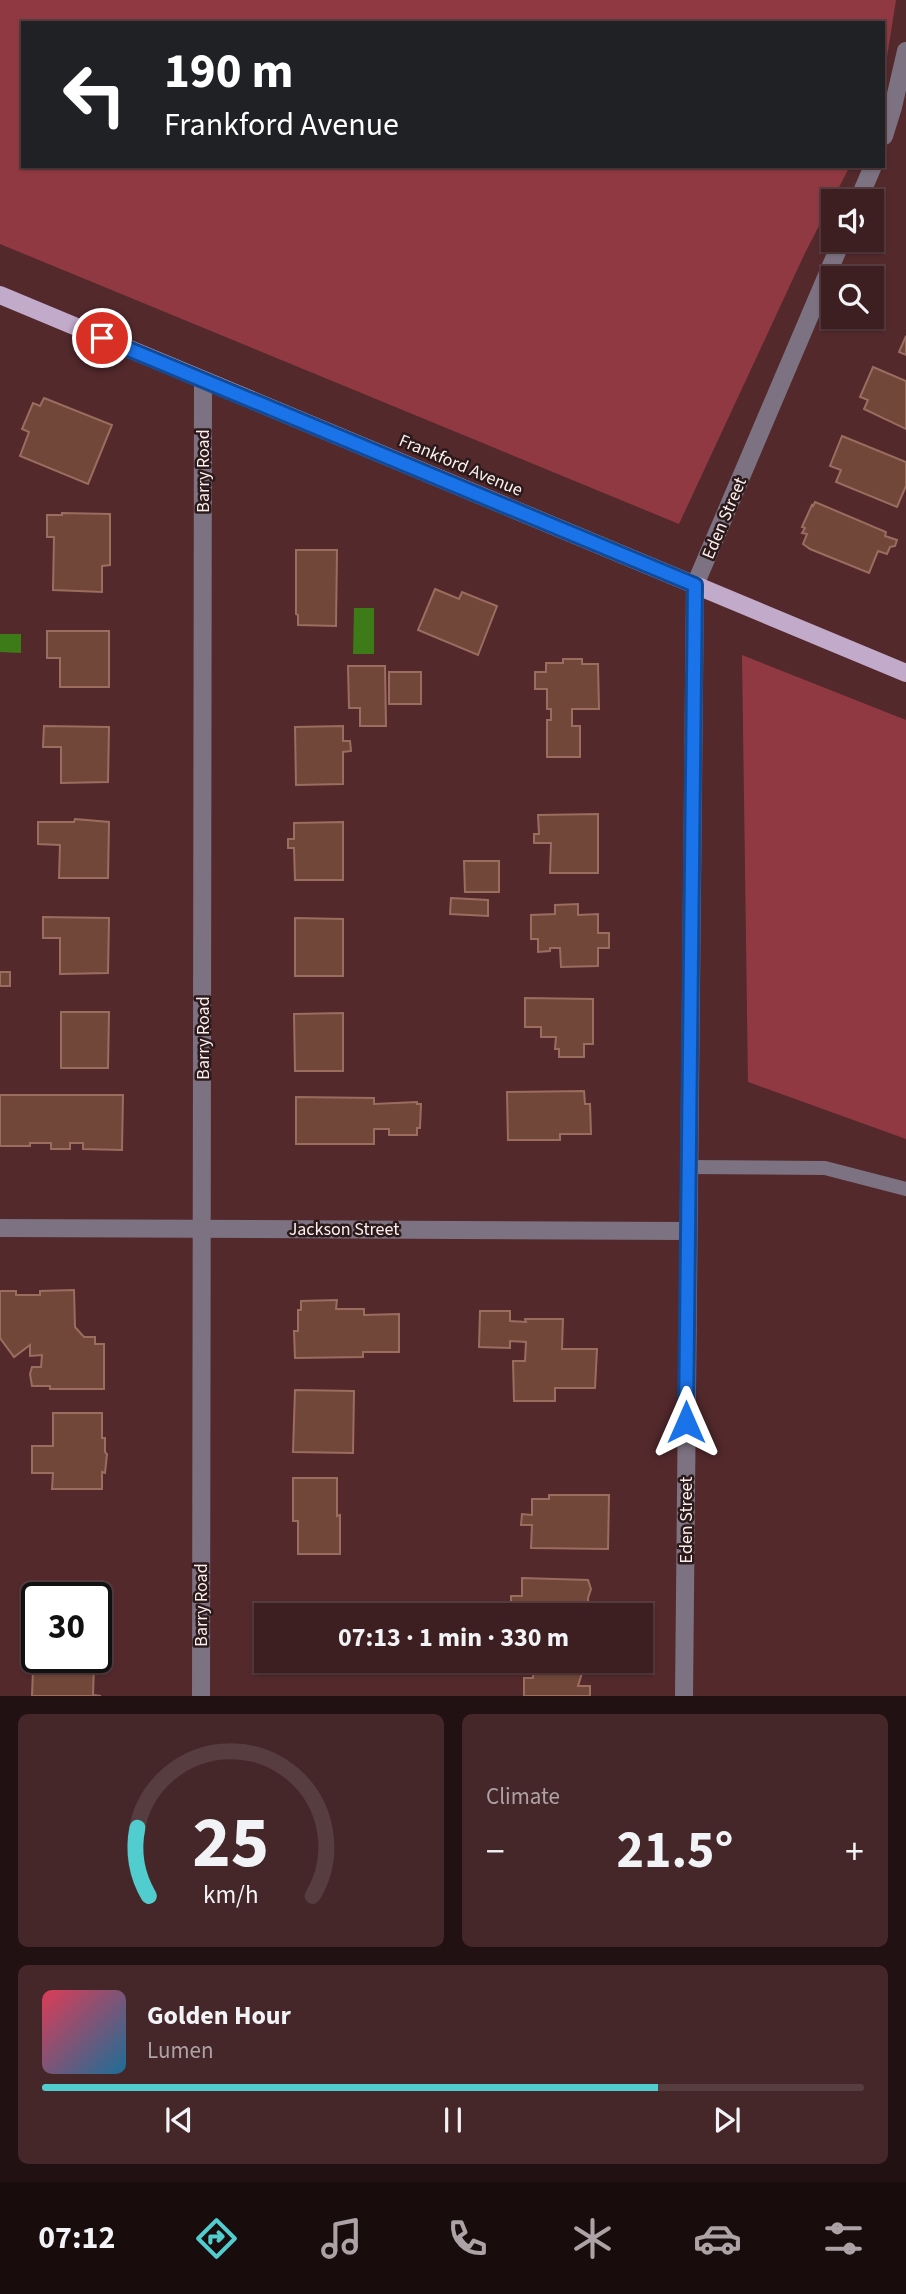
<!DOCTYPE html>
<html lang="en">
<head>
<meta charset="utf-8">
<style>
  body { margin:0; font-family:"Source Sans 3",sans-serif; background:#45272a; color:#f1f3f6; height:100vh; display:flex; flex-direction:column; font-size:26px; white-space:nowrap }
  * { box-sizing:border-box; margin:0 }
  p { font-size:23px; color:#ada2a5 }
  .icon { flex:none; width:38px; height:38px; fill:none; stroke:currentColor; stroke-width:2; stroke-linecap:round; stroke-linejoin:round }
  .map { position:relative; height:1696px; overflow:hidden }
  .panel { display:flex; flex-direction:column; gap:18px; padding:18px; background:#221112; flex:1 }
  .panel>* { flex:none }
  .hud { position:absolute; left:21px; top:21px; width:864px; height:147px; border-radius:0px; box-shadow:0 2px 5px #0004,0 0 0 2px #573d3f; background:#202124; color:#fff; overflow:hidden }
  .tools { position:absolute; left:821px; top:189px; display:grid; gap:14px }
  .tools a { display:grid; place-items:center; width:63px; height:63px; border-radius:0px; background:#3e1f21; box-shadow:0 2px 5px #0004,0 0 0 2px #573d3f; font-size:35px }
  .speed { position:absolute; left:21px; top:1582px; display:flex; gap:14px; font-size:35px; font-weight:700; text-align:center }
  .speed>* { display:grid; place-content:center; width:91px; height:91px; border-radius:50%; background:#3e1f21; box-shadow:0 2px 5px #0004,0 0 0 2px #573d3f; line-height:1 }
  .speed .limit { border:4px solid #111; border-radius:10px; background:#fff; color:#111 }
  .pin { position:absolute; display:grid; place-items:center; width:60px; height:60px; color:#fff; margin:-30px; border:4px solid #fff; border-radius:50%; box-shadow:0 2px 7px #0007 }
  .me { position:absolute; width:77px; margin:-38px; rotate:0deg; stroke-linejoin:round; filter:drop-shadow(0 0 5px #0008) }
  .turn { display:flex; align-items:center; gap:24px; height:147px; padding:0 28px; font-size:32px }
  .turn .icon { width:91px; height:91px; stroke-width:2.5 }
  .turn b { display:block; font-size:49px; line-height:60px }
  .big { font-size:52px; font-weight:700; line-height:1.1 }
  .panel .widget { flex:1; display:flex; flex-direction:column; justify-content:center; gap:10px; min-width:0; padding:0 24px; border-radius:10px; background:#45272a }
  .panel .dial { align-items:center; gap:0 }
  .dial svg { height:182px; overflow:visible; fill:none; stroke:#573d3f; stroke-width:7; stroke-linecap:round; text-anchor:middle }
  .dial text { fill:#f1f3f6; stroke:none }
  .song { display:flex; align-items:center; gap:21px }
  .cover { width:84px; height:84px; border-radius:10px; background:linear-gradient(135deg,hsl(350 70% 55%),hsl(200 70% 35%)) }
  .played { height:7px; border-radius:4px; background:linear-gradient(90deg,#52cdcf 75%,#573d3f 75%) }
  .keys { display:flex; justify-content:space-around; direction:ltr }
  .heat { display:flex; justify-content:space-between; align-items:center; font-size:38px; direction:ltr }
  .panel .tiles { flex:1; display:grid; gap:18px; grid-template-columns:1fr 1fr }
  .widget:last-child { grid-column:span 2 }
  .trip { position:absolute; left:254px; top:1603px; width:399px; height:70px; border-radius:0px; background:#3e1f21; box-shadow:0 2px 5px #0004,0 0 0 2px #573d3f; font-weight:700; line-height:70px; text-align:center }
  .tab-bar { display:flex; height:112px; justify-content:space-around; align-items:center; background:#190c0d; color:#ada2a5 }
  .tab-bar .icon { width:49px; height:49px }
  .tab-bar .on { color:#52cdcf }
  .tab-bar b { font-size:32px; color:#f1f3f6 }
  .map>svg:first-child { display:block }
  .green { fill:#913942 }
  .water { fill:#3c7b18 }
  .building { fill:#71473a; stroke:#9a6d5f; stroke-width:2 }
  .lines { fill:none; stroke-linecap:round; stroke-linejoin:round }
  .lane { stroke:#7d7282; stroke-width:14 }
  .street { stroke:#7d7282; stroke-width:18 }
  .primary { stroke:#c2aacb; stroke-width:18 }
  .route-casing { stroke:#114b97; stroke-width:18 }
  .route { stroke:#1a73e8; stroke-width:12 }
  .labels { text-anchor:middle; stroke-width:5; stroke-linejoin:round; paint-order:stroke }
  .street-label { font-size:18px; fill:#fbf0f0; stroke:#2c191a }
</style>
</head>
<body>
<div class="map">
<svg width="906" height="1696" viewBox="0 0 906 1696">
  <rect width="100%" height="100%" fill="#53292c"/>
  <g class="green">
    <polygon points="0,0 896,0 884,76 884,23 23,23 23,166 850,166 805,253 679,524 0,244"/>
    <polygon points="742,655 906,720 906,1139 748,1082"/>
  </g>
  <g class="water">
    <polygon points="354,608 374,608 374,654 353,654"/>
    <polygon points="0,634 21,634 21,653 0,652"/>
  </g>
  <g class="building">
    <polygon points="906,336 906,355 899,352"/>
    <polygon points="873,367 906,381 906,429 864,409 868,400 860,397"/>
    <polygon points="44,398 112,425 88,484 20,456 29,432 22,429 33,403 40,406"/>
    <polygon points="842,436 906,462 906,486 897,507 836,482 841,470 830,466"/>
    <polygon points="815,502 886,532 885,536 897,540 895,546 890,547 887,554 878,551 869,573 810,549 803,544 807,534 802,533 805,528 802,527 812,505 813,506"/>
    <polygon points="62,513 110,514 110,565 102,566 102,592 53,590 54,537 47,537 47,515 62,515"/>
    <polygon points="296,550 337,550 336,626 298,625 298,615 296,614"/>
    <polygon points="435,589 459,599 462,592 497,606 478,655 418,630"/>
    <polygon points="47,631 109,631 109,687 60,687 60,658 47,658"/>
    <polygon points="563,659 582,659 582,664 598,664 599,709 572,709 572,726 580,726 580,757 547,757 547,720 551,720 551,709 547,709 547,689 535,689 535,672 546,672 546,663 563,663"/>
    <polygon points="348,666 385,666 386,726 360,726 360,708 349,708"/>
    <rect x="389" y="672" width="32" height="32"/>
    <polygon points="44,726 109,727 108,782 61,783 61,747 43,747"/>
    <polygon points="343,726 343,741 350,741 351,751 343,752 343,784 296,785 295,727"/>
    <polygon points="598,814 598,873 550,873 551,843 534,843 534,834 539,834 538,815"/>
    <polygon points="75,819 109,822 108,878 59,878 60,845 38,844 38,822 74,822"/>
    <polygon points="343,822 343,880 295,880 294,848 288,848 288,839 294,839 294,823"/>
    <polygon points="464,861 499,861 499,892 465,892"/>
    <polygon points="451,898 488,900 488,916 450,914"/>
    <polygon points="578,904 578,915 598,914 598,933 609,933 609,948 598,948 598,966 561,967 560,948 550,948 550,951 538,952 538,939 531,939 531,915 555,914 555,905"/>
    <polygon points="43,917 109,918 108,973 60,974 60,938 43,938"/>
    <polygon points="295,918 343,919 343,976 295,976"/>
    <rect x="0" y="972" width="10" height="14"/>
    <polygon points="525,998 593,999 593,1044 584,1044 584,1057 559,1057 559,1049 555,1049 556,1037 541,1037 541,1027 525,1027"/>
    <polygon points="61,1012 109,1012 108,1068 61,1068"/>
    <polygon points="343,1013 343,1071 295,1071 294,1014"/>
    <polygon points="584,1091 585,1104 590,1104 591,1134 560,1134 560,1140 508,1140 507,1092"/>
    <polygon points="0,1095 123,1095 122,1150 83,1149 83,1143 70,1143 70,1149 51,1149 51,1143 30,1143 30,1146 0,1146"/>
    <polygon points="296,1097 374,1098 374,1104 417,1102 417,1104 421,1104 420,1128 417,1128 417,1135 389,1135 389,1129 374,1129 374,1144 296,1144"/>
    <polygon points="74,1290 75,1327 84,1337 95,1337 95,1344 104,1344 104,1389 50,1389 50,1386 32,1386 30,1374 32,1367 41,1367 42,1355 30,1356 30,1345 14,1357 0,1338 0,1291 16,1291 16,1295 40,1295 40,1291"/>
    <polygon points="337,1300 336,1309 364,1309 364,1315 399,1314 399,1352 363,1352 363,1357 295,1358 294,1331 298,1331 298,1310 301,1310 301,1301"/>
    <polygon points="480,1311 510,1311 510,1321 526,1322 525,1319 563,1319 562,1349 597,1349 595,1388 555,1388 555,1401 514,1401 513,1361 525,1361 526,1342 510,1341 510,1348 479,1347"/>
    <polygon points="295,1390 354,1391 353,1453 293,1452"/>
    <polygon points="53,1413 102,1413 102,1438 105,1438 105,1452 107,1454 105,1473 102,1472 102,1489 52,1489 53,1473 32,1473 32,1446 53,1446"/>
    <polygon points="293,1478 337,1478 337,1516 340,1515 340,1554 298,1554 298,1521 293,1521"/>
    <polygon points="549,1495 609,1495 608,1549 531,1548 532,1525 521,1525 522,1514 532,1515 532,1499 549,1499"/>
    <polygon points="522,1578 588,1580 591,1589 588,1598 588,1615 511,1614 511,1596 522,1596"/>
    <polygon points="50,1664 94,1664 93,1695 101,1696 32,1696 33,1669 50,1669"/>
    <polygon points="533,1665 578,1665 582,1673 578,1686 590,1686 590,1696 524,1696 524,1678 533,1678"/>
  </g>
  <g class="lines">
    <polyline class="lane" points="688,1167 825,1168 906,1189"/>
    <g class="street">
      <polyline points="884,136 893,107 906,51"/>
      <polyline points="858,201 873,166"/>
      <polyline points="0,1228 687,1231"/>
      <polyline points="201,1696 203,380"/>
      <polyline points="684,1696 695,585 842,240"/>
    </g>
    <polyline class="primary" points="0,295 906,673"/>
  </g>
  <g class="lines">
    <g class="route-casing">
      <polyline id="route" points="102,338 695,585 686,1422"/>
    </g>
    <use href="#route" class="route"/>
  </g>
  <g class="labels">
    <g class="street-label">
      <text transform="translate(461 465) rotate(23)" y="6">Frankford Avenue</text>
      <text transform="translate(203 471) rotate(-90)" y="6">Barry Road</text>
      <text transform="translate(724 518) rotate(-67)" y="6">Eden Street</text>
      <text transform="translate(203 1038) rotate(-90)" y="6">Barry Road</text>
      <text x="344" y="1235">Jackson Street</text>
      <text transform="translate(686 1520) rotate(-90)" y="6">Eden Street</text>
      <text transform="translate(201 1605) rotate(-90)" y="6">Barry Road</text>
    </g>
  </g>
</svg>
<div class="tools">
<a><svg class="icon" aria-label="sound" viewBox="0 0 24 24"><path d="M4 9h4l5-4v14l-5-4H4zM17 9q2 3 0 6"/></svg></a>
<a><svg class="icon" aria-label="search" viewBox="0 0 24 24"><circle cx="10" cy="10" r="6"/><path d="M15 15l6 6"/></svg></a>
</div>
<div class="speed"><div class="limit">30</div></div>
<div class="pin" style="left:102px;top:338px;background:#d93025"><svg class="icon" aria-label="arrive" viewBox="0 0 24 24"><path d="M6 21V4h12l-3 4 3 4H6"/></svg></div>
<svg class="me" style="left:686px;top:1422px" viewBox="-20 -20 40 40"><path d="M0-17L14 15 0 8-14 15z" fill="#1a73e8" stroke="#fff" stroke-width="4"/></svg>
<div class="trip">07:13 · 1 min · 330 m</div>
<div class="hud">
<div class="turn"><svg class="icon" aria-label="left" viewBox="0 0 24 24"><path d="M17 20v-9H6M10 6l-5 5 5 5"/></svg><div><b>190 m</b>Frankford Avenue</div></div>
</div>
</div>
<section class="panel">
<div class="tiles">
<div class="widget dial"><svg viewBox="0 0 100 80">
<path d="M14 69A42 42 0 1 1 86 69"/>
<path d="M14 69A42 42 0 0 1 9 39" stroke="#52cdcf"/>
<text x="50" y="56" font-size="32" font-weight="700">25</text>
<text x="50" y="72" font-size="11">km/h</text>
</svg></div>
<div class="widget"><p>Climate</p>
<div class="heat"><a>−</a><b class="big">21.5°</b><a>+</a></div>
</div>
<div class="widget">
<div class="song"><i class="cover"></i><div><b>Golden Hour</b><p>Lumen</p></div></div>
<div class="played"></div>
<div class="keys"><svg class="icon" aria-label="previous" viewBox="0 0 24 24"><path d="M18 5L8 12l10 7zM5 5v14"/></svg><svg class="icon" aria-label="pause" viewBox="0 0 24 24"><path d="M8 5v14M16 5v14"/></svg><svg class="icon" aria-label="next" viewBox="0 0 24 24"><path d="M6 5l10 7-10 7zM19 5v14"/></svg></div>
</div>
</div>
</section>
<nav class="tab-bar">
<b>07:12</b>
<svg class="icon on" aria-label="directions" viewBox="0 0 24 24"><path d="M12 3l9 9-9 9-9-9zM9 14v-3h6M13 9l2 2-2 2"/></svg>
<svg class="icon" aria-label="music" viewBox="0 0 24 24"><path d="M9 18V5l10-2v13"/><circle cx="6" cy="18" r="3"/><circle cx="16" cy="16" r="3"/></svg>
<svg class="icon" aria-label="phone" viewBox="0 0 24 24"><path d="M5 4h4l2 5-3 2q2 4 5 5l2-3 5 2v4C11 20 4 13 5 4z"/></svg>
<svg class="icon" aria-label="climate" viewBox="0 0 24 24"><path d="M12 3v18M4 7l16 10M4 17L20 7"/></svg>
<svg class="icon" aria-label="car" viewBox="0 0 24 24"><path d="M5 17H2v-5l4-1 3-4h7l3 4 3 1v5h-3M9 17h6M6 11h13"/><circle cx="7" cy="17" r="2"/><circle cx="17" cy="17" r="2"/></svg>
<svg class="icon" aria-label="filters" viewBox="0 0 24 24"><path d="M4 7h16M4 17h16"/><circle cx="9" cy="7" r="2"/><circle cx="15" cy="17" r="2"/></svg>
</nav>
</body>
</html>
